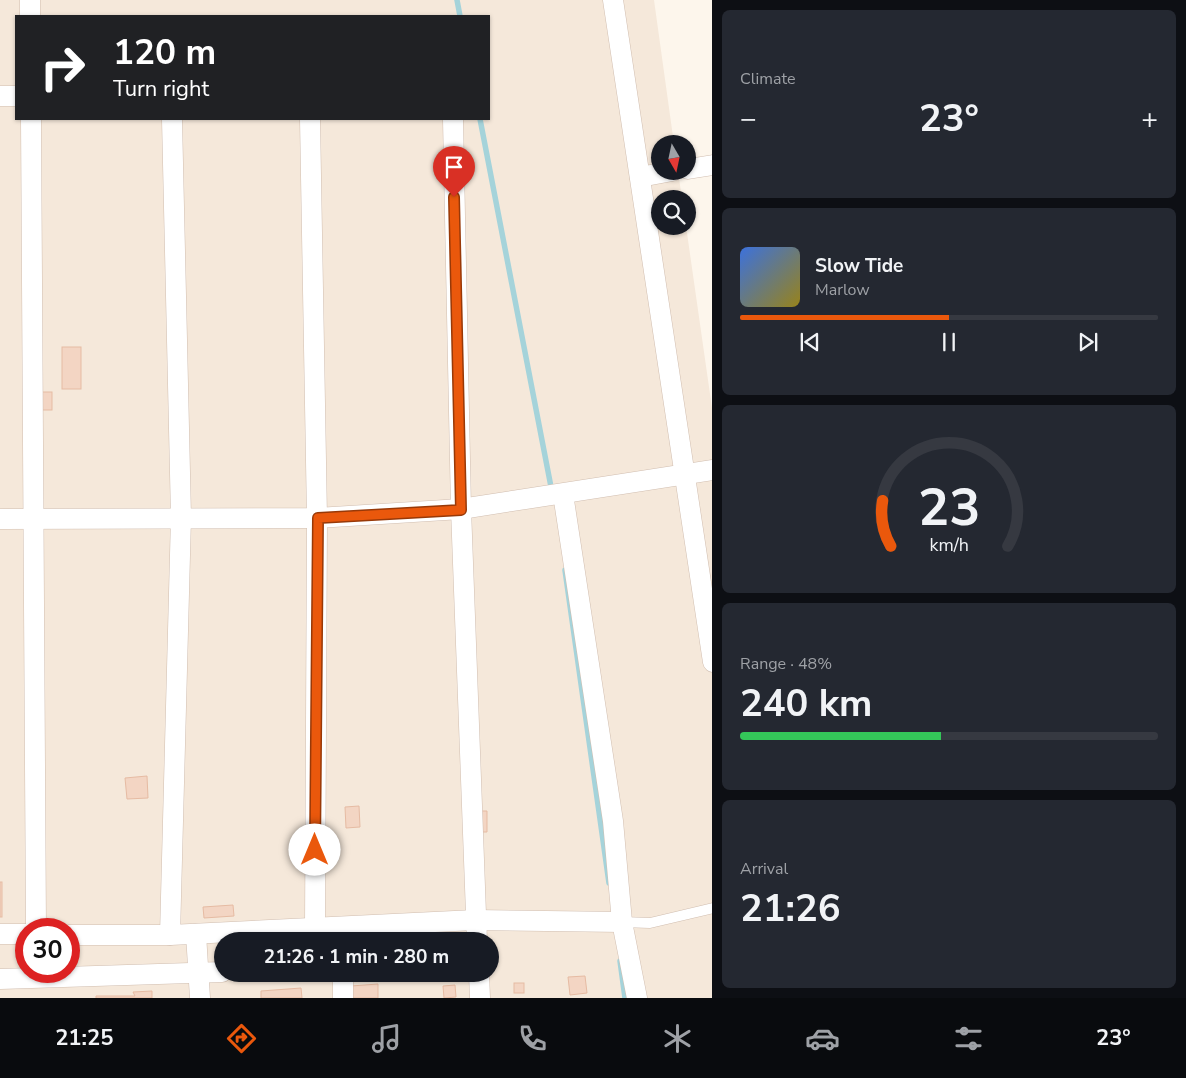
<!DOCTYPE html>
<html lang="en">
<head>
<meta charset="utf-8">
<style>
  body { margin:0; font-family:"Nunito Sans",sans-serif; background:#242831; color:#f1f3f6; height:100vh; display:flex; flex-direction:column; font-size:19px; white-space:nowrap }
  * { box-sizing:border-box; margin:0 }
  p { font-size:16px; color:#9ea1a6 }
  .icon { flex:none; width:28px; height:28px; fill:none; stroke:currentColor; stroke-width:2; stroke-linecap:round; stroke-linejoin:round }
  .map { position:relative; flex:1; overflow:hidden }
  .drawer { display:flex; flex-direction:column; gap:10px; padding:10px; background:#0d0f14; width:474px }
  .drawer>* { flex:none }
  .hud { position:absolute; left:15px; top:15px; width:475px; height:105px; border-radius:0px; box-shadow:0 1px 4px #0004; background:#202124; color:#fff; overflow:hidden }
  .needle { width:32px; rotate:171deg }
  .tools { position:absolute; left:651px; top:135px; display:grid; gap:10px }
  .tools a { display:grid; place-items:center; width:45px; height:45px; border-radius:50%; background:#171b24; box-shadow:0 1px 4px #0004; font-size:25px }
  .speed { position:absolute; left:15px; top:918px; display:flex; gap:10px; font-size:25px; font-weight:700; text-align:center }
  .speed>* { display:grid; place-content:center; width:65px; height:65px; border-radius:50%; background:#171b24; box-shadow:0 1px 4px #0004; line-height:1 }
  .speed .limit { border:8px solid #d22; background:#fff; color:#111 }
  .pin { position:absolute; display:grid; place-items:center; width:42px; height:42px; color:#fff; margin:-51px -21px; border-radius:50% 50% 50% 0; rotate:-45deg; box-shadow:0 0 5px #0007 }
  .pin .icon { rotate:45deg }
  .me { position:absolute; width:55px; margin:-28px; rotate:0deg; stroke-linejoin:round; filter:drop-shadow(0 0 4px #0008) }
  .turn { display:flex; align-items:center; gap:18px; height:105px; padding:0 15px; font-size:22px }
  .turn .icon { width:65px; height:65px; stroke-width:2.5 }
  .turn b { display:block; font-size:35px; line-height:42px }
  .big { font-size:38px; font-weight:700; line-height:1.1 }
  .drawer .tile { flex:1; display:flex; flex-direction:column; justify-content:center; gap:8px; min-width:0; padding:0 18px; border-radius:8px; background:#242831 }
  .drawer .dial { align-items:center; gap:0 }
  .dial svg { height:130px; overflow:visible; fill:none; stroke:#363941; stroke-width:7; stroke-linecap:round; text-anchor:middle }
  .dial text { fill:#f1f3f6; stroke:none }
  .song { display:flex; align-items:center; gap:15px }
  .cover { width:60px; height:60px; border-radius:8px; background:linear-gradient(135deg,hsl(220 70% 55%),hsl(50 70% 35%)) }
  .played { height:5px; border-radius:2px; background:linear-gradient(90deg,#ea580c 50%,#363941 50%) }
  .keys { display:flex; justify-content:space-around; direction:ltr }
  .heat { display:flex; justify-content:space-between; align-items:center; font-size:28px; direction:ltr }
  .charge { height:8px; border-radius:4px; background:linear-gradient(90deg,#34c759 48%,#363941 0) }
  .trip { position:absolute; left:214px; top:932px; width:285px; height:50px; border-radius:25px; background:#171b24; box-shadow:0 1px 4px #0004; font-weight:700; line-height:50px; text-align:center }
  .dock { display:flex; height:80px; justify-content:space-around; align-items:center; background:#090b0e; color:#9ea1a6 }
  .dock .icon { width:35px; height:35px }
  .dock .active { color:#ea580c }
  .dock b { font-size:22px; color:#f1f3f6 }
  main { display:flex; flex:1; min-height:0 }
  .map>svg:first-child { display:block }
  .residential { fill:#f5e8da; fill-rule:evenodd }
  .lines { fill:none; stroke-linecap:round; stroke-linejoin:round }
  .stream { stroke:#a5d3da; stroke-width:5.5 }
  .building { fill:#f3d5c3; stroke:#e6bba3 }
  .lane-casing { stroke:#d1beb0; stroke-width:11 }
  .street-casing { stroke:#d1beb0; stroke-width:21 }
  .lane { stroke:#fff; stroke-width:10 }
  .street { stroke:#fff; stroke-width:20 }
  .route-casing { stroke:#983908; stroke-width:12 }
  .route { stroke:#ea580c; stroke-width:9 }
</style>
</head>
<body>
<main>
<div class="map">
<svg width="713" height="998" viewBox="0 0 713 998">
  <rect width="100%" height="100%" fill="#fdf6ec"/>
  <path class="residential" d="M0 0H654L674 144H660V171H678L682 199H660V226H686L713 415 712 998H0ZM16 16H489V119H16ZM26 929H69V971H26ZM222 941H490V974H222Z"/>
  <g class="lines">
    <g class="stream">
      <polyline points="457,0 460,16"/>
      <polyline points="480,119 552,492"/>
      <polyline points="565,570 609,883"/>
      <polyline points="620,961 625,998"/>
    </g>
  </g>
  <g class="building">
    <rect x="62" y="347" width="19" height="42"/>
    <rect x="39" y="392" width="13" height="18"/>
    <polygon points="147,776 148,798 127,799 125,778"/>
    <polygon points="359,806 360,827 346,828 345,807"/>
    <polygon points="474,811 487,811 487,832 473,832"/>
    <rect x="0" y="882" width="2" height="35"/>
    <polygon points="233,905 234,916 204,918 203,907"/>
    <polygon points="585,976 587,993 570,995 568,977"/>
    <rect x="514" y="983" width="10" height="10"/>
    <polygon points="378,984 378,998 351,998 351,986"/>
    <polygon points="455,985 456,997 444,998 443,986"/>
    <polygon points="301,988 302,998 261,998 261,991"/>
    <polygon points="152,991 152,998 96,998 96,996 135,996 133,992"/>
  </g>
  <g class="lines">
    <g class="lane-casing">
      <polyline id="lane" points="622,922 650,923 713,908"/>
    </g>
    <g class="street-casing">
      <g id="street">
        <polyline points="30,0 30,16"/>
        <polyline points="613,0 713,662"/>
        <polyline points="0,96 16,96"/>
        <polyline points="31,119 36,929"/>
        <polyline points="310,119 317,518 315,928"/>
        <polyline points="453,119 461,509 477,941"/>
        <polyline points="688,169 713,165"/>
        <polyline points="640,177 672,171"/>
        <polyline points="563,494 613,821 622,922 637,998"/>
        <polyline points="0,519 317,518 461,509 713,470"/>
        <polyline points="0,934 26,934"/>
        <polyline points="196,934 200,998"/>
        <polyline points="69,935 170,935 475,920 622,922"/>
        <polyline points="170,935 181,517 172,119"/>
        <polyline points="343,974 343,998"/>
        <polyline points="479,974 480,998"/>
        <polyline points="0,979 222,972"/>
      </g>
    </g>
    <use href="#lane" class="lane"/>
    <use href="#street" class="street"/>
  </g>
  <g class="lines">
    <g class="route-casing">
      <polyline id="route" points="315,850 318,518 461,510 454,197"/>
    </g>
    <use href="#route" class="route"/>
  </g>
</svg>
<div class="tools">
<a><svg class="needle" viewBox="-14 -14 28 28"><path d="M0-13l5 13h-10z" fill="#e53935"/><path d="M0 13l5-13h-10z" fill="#9ea1a6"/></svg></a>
<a><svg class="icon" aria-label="search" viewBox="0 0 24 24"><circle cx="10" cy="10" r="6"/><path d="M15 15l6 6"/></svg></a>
</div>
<div class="speed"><div class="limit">30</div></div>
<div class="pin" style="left:454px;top:197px;background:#d93025"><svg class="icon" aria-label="arrive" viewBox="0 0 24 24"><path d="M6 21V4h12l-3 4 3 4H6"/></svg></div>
<svg class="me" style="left:315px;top:850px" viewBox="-20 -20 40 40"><circle r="19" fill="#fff"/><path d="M0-13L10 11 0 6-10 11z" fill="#ea580c"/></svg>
<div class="trip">21:26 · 1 min · 280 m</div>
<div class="hud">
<div class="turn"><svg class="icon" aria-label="right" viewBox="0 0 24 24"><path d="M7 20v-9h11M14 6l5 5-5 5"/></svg><div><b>120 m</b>Turn right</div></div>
</div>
</div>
<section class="drawer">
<div class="tile"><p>Climate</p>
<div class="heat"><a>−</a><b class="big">23°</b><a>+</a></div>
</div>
<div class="tile">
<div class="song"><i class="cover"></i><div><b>Slow Tide</b><p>Marlow</p></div></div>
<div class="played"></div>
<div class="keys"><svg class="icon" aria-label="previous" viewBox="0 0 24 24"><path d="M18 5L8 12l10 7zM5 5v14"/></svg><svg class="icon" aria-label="pause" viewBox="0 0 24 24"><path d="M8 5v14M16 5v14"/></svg><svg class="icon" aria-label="next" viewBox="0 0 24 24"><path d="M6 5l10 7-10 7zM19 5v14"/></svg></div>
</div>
<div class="tile dial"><svg viewBox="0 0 100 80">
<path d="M14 69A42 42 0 1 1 86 69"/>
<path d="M14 69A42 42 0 0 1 9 41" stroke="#ea580c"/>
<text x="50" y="56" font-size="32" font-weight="700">23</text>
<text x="50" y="72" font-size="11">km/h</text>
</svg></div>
<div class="tile"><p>Range · 48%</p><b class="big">240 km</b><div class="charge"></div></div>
<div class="tile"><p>Arrival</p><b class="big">21:26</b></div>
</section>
</main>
<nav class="dock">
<b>21:25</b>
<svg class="icon active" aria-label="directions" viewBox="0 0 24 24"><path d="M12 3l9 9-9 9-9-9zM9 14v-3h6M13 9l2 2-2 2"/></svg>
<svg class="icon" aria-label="music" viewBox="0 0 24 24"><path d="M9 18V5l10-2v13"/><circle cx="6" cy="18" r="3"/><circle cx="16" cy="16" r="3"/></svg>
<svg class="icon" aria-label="phone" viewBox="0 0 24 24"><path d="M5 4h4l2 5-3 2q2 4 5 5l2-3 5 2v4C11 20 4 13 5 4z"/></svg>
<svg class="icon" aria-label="climate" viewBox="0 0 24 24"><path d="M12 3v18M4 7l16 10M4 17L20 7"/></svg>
<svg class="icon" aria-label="car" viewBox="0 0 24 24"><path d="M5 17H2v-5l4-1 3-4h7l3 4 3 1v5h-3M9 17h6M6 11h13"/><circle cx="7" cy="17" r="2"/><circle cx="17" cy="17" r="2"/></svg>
<svg class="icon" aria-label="filters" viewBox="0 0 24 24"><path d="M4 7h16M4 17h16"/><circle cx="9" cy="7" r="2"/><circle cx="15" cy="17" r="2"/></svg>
<b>23°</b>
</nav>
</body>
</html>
